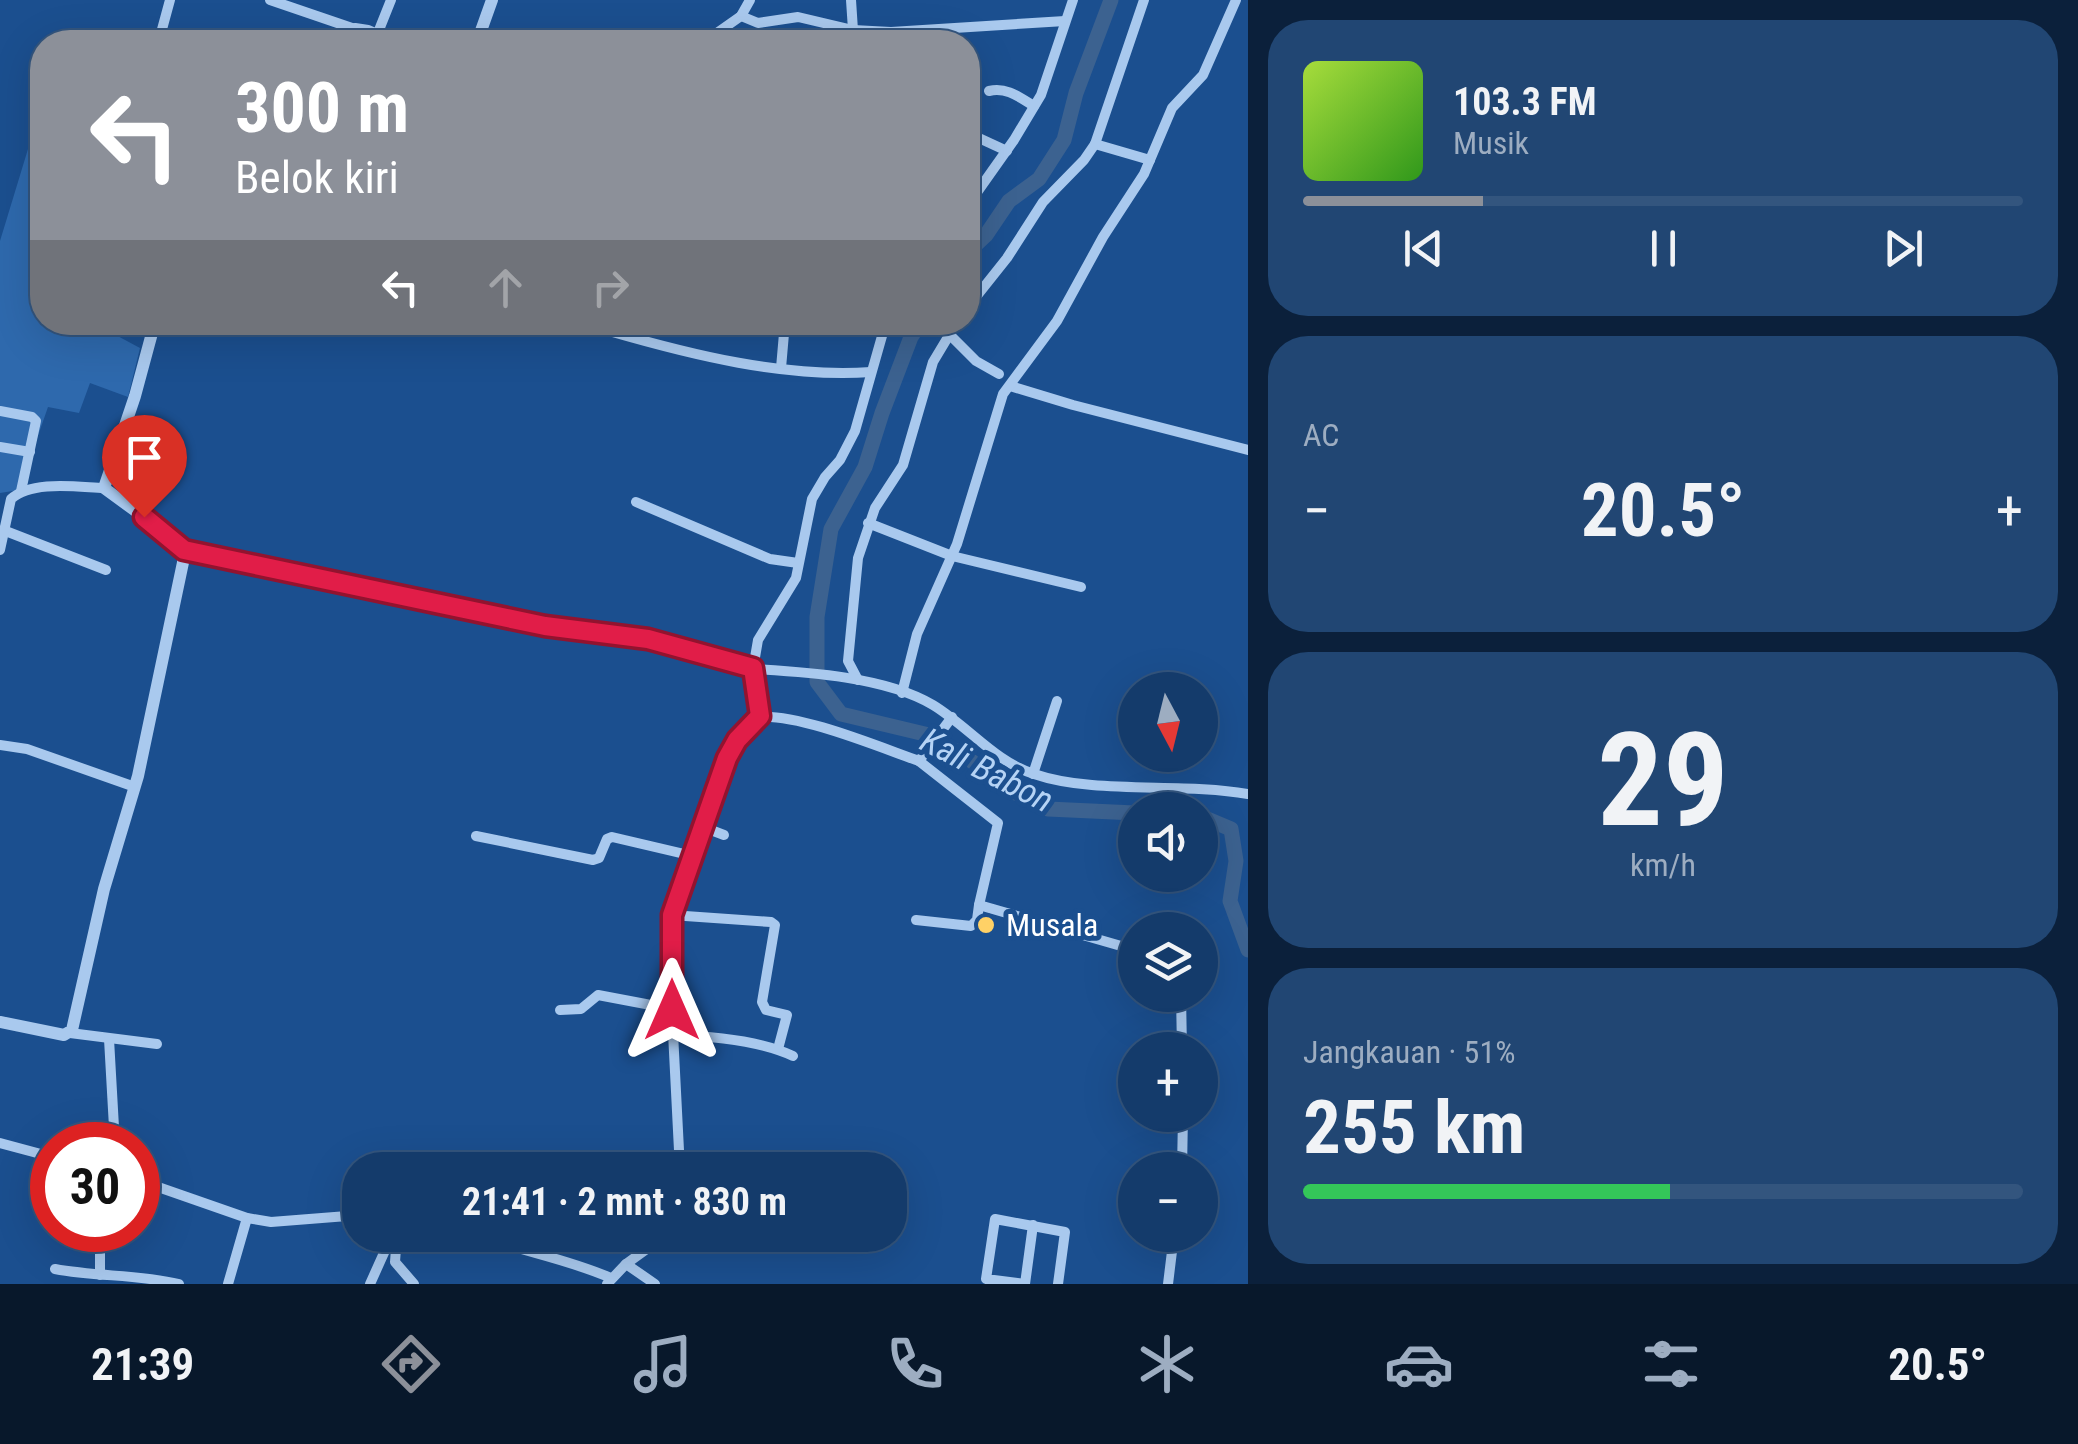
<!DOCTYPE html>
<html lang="id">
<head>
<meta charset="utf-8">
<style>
  body { margin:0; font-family:"Roboto Condensed",sans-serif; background:#214673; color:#f1f3f6; height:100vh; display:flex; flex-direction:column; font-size:38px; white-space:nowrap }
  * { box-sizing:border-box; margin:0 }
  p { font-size:32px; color:#9dadc1 }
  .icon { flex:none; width:55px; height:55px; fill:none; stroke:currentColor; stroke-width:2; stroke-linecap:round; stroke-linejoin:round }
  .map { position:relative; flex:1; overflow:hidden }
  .details { display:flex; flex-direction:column; gap:20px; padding:20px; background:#0b203b; width:830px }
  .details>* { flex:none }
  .banner { position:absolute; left:30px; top:30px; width:950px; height:305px; border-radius:40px; box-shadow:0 10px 40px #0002,0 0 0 2px #33557e; background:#8c9099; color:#fff; overflow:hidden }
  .needle { width:65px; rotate:173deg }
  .fabs { position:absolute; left:1118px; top:672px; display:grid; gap:20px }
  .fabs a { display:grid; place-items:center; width:100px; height:100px; border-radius:50%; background:#143b6b; box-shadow:0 10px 40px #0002,0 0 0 2px #33557e; font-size:50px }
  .speed { position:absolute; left:30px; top:1122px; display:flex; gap:20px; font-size:50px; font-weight:700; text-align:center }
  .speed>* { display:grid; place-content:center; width:130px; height:130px; border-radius:50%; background:#143b6b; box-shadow:0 10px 40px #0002,0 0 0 2px #33557e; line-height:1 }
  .speed .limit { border:15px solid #d22; background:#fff; color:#111 }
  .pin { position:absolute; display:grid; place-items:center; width:85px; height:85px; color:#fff; margin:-102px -42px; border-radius:50% 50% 50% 0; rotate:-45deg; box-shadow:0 0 10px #0007 }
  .pin .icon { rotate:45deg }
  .me { position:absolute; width:110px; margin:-55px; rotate:0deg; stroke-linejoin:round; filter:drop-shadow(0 0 8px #0008) }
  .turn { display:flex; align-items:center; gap:35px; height:210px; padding:0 40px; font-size:45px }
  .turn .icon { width:130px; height:130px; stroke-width:2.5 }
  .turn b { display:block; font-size:70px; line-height:85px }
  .lanes { display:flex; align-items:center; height:95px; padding:0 40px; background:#0003; justify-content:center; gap:50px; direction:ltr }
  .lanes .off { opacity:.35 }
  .big { font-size:75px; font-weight:700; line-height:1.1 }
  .details .widget { flex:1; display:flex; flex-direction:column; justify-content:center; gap:15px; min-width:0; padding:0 35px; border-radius:40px; background:#214673 }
  .details .dial { align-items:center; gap:0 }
  .dial b { font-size:130px; line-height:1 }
  .song { display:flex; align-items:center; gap:30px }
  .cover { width:120px; height:120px; border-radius:15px; background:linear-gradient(135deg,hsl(80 70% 55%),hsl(110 70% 35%)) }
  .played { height:10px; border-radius:5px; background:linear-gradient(90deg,#8c9099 25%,#33557e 25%) }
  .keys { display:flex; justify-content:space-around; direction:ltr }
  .heat { display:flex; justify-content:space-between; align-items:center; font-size:55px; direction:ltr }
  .charge { height:15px; border-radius:8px; background:linear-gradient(90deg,#34c759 51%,#33557e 0) }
  .trip { position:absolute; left:342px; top:1152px; width:565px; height:100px; border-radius:40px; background:#143b6b; box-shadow:0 10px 40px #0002,0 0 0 2px #33557e; font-weight:700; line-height:100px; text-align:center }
  .menu { display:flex; height:160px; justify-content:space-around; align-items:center; background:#08182b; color:#9dadc1 }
  .menu .icon { width:70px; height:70px }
  .menu .current { color:#8c9099 }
  .menu b { font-size:45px; color:#f1f3f6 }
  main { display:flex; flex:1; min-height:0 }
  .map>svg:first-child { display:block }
  .grass { fill:#2e69ad }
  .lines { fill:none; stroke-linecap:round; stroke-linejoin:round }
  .river { stroke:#3c6290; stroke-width:15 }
  .minor { stroke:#a9c9ee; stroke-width:10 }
  .tertiary { stroke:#a9c9ee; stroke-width:12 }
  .route-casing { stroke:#92132f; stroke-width:25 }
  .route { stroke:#e11d48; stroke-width:18 }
  .poi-dot { fill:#ffd166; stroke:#1b4f8f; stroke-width:4 }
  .labels { text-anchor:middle; stroke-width:10; stroke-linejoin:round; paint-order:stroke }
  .poi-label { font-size:32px; fill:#fff; stroke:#1b4f8f; text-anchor:start }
  .water-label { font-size:35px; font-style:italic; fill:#b5d3f5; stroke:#1b4f8f }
</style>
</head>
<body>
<main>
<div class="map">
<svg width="1248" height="1284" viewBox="0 0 1248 1284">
  <rect width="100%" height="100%" fill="#1b4f8f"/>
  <polygon class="grass" points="42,103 42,322 110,323 112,333 140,348 128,397 90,383 79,413 48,407 19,490 0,493 0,241"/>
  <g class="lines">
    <g class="river">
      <polyline points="968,252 986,235 1009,201 1039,179 1064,140 1076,93 1111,0"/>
      <polyline points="921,322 911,337 882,413 865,467 831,529 817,617 817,682 841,714 929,735 969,759 1002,786 1048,809 1135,813"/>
      <polyline points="1200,816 1231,829 1236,861 1230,901 1248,950"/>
    </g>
    <g class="minor">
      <polyline points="270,0 355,29"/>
      <polyline points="851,0 853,30"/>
      <polyline points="741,16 758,23 798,17 853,30 891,32 1065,21"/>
      <polyline points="377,35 391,0"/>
      <polyline points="153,42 161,33 170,0"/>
      <polyline points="704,42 741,16 750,0"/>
      <path d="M989 91C1007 87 1019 97 1034 106"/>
      <polyline points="968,133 1007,151"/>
      <polyline points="1095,144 1150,160"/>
      <polyline points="968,205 1014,140 1041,95 1073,0"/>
      <polyline points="968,307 1007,258 1043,202 1084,160 1095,144 1144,0"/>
      <path d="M609 331C692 355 784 378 871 372"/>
      <polyline points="949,334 976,361 999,374"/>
      <polyline points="781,368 785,322"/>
      <polyline points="1010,386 1073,405 1248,450"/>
      <polyline points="0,411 32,417 36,421 21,491"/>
      <polyline points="0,447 30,452"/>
      <polyline points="636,502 770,559 798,563"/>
      <polyline points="868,523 952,556 1081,587"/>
      <polyline points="3,530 106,570"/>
      <path d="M0 550 11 499C32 480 77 487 104 488"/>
      <polyline points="184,550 545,626 648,639 753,669 758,640 796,578 812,499 825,477 840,460 855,431 886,322"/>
      <polyline points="858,680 848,661 858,558 875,508 903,465 933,362 957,322"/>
      <polyline points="902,693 917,634 957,544 1003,394 1057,321 1103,237 1144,174 1172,108 1203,75 1236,0"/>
      <path d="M760 716 753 669C807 672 886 677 933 705 969 727 994 761 1034 774 1095 795 1181 782 1248 794"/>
      <polyline points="952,717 919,761 998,823 979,905"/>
      <polyline points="0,745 27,749 135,787"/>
      <polyline points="1033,774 1057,701"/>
      <polyline points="703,827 724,835"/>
      <polyline points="476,836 593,860 599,858 607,839 612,837 693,856"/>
      <polyline points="671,915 771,922 775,925 762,1002 766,1010 787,1015 778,1049"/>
      <polyline points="916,920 971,926 977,920 979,905 1135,950"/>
      <polyline points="1181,995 1182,1050"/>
      <polyline points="560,1010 581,1009 598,995 672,1009"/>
      <polyline points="70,1033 157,1044"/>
      <path d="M673 1035C711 1036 758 1040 793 1056"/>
      <polyline points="109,1039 115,1145"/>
      <polyline points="0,1143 52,1157"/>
      <path d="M680 1170 672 1013 671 915 727 758 737 740 758 717C798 713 879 747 919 761"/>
      <polyline points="1182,1170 1183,1115"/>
      <polyline points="138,1180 247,1218 271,1222 360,1215"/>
      <polyline points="94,1230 100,1246 100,1275"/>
      <polyline points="397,1235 395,1262 414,1284"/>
      <path d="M477 1235C523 1252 565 1258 611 1278"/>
      <polyline points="626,1264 655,1284"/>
      <path d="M55 1269C97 1277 138 1274 179 1284"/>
      <polyline points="228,1284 247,1218"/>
      <polyline points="370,1284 392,1235"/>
      <polyline points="607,1284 626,1264 666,1235"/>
      <polyline points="1025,1284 986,1279 995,1219 1065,1232 1058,1284"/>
      <polyline points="1025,1284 1033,1225"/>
      <polyline points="1168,1284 1174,1235"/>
    </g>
    <g class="tertiary">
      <polyline points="333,42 355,29 368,31 393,42"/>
      <polyline points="477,42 492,0"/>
      <polyline points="0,1022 64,1035 72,1030 104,889 138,776 185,553 170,536 104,488 135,396 155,322"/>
    </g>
  </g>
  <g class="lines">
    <g class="route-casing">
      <polyline id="route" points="144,517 184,550 545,626 648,639 753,668 760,716 737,740 727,758 672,915 672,1010"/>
    </g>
    <use href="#route" class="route"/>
  </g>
  <circle class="poi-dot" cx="986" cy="925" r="10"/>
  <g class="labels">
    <g class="poi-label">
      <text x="1006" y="936">Musala</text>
    </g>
    <g class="water-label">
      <text transform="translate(987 770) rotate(27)" y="12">Kali Babon</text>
    </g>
  </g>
</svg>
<div class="fabs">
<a><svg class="needle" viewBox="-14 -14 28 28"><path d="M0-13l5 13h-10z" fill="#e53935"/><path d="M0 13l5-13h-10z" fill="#9dadc1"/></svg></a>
<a><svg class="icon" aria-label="sound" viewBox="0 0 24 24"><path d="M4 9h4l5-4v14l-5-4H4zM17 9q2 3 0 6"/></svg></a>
<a><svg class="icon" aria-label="layers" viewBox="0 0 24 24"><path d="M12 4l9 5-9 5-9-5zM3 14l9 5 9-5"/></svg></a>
<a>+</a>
<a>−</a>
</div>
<div class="speed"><div class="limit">30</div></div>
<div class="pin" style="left:144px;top:517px;background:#d93025"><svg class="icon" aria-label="arrive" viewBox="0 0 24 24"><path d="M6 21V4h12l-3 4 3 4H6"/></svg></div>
<svg class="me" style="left:672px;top:1010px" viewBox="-20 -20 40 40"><path d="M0-17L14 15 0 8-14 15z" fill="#e11d48" stroke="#fff" stroke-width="4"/></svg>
<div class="trip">21:41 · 2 mnt · 830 m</div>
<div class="banner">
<div class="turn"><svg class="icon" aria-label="left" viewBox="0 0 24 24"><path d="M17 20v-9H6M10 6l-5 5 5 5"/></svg><div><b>300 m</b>Belok kiri</div></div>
<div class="lanes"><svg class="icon" aria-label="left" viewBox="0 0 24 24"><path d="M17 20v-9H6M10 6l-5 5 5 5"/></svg><svg class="icon off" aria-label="ahead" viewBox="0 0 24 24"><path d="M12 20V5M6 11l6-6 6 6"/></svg><svg class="icon off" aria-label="right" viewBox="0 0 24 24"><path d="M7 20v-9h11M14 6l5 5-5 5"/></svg></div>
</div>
</div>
<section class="details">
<div class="widget">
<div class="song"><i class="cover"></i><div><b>103.3 FM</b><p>Musik</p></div></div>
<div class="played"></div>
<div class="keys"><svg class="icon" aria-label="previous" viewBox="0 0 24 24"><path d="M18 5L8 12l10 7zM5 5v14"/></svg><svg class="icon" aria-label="pause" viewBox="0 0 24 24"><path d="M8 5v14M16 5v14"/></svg><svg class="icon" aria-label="next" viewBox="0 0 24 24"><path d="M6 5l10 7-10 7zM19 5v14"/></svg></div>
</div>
<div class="widget"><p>AC</p>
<div class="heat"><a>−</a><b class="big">20.5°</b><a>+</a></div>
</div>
<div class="widget dial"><b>29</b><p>km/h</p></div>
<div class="widget"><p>Jangkauan · 51%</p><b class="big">255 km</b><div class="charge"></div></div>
</section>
</main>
<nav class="menu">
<b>21:39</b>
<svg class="icon current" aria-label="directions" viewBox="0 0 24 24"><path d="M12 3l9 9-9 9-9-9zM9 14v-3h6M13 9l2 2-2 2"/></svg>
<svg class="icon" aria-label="music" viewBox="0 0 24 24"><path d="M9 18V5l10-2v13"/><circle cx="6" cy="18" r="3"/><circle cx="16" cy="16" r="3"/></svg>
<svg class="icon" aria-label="phone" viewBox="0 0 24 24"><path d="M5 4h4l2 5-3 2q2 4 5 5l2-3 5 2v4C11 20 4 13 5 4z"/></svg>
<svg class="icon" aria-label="climate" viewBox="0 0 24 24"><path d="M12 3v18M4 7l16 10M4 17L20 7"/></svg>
<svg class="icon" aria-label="car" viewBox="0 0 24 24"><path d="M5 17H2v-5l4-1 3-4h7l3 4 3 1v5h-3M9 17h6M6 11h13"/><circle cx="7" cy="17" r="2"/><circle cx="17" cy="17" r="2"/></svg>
<svg class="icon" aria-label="filters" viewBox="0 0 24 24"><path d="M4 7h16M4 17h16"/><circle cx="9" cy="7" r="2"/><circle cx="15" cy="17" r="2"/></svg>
<b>20.5°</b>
</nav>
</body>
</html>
